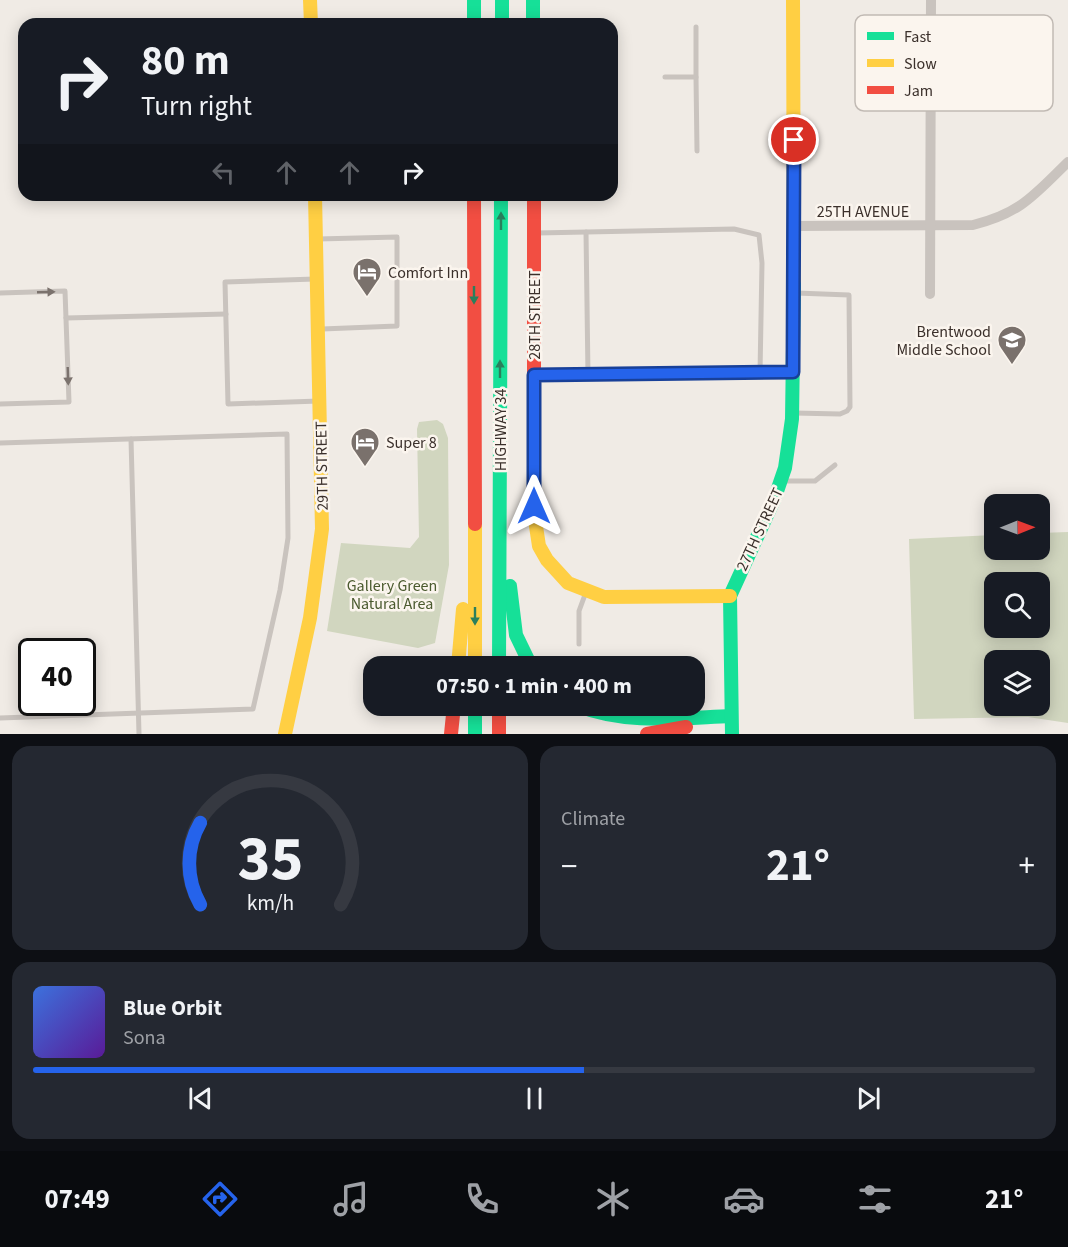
<!DOCTYPE html>
<html lang="en">
<head>
<meta charset="utf-8">
<style>
  body { margin:0; font-family:"Source Sans 3",sans-serif; background:#242831; color:#f1f3f6; height:100vh; display:flex; flex-direction:column; font-size:22px; white-space:nowrap }
  * { box-sizing:border-box; margin:0 }
  p { font-size:20px; color:#9ea1a6 }
  .icon { flex:none; width:33px; height:33px; fill:none; stroke:currentColor; stroke-width:2; stroke-linecap:round; stroke-linejoin:round }
  .map { position:relative; height:734px; overflow:hidden }
  .sheet { display:flex; flex-direction:column; gap:12px; padding:12px; background:#0d0f14; flex:1 }
  .sheet>* { flex:none }
  .guide { position:absolute; left:18px; top:18px; width:600px; height:183px; border-radius:18px; box-shadow:0 3px 15px #0003; background:#171b24; color:#f1f3f6; overflow:hidden }
  .needle { width:39px; rotate:89deg }
  .tools { position:absolute; left:984px; top:494px; display:grid; gap:12px }
  .tools a { display:grid; place-items:center; width:66px; height:66px; border-radius:12px; background:#171b24; box-shadow:0 3px 15px #0003; font-size:30px }
  .speed { position:absolute; left:18px; top:638px; display:flex; gap:12px; font-size:30px; font-weight:700; text-align:center }
  .speed>* { display:grid; place-content:center; width:78px; height:78px; border-radius:50%; background:#171b24; box-shadow:0 3px 15px #0003; line-height:1 }
  .speed .limit { border:3px solid #111; border-radius:9px; background:#fff; color:#111 }
  .pin { position:absolute; display:grid; place-items:center; width:51px; height:51px; color:#fff; margin:-26px; border:3px solid #fff; border-radius:50%; box-shadow:0 2px 6px #0007 }
  .me { position:absolute; width:66px; margin:-33px; rotate:0deg; stroke-linejoin:round; filter:drop-shadow(0 0 4px #0008) }
  .turn { display:flex; align-items:center; gap:21px; height:126px; padding:0 24px; font-size:27px }
  .turn .icon { width:78px; height:78px; stroke-width:2.5 }
  .turn b { display:block; font-size:42px; line-height:51px }
  .lanes { display:flex; align-items:center; height:57px; padding:0 24px; background:#0003; justify-content:center; gap:30px; direction:ltr }
  .lanes .off { opacity:.35 }
  .big { font-size:45px; font-weight:700; line-height:1.1 }
  .sheet .card { flex:1; display:flex; flex-direction:column; justify-content:center; gap:9px; min-width:0; padding:0 21px; border-radius:18px; background:#242831 }
  .sheet .dial { align-items:center; gap:0 }
  .dial svg { height:156px; overflow:visible; fill:none; stroke:#363941; stroke-width:7; stroke-linecap:round; text-anchor:middle }
  .dial text { fill:#f1f3f6; stroke:none }
  .song { display:flex; align-items:center; gap:18px }
  .cover { width:72px; height:72px; border-radius:9px; background:linear-gradient(135deg,hsl(220 70% 55%),hsl(270 70% 35%)) }
  .played { height:6px; border-radius:3px; background:linear-gradient(90deg,#2563eb 55%,#363941 55%) }
  .keys { display:flex; justify-content:space-around; direction:ltr }
  .heat { display:flex; justify-content:space-between; align-items:center; font-size:33px; direction:ltr }
  .sheet .tiles { flex:1; display:grid; gap:12px; grid-template-columns:1fr 1fr }
  .card:last-child { grid-column:span 2 }
  .trip { position:absolute; left:363px; top:656px; width:342px; height:60px; border-radius:18px; background:#171b24; box-shadow:0 3px 15px #0003; font-weight:700; line-height:60px; text-align:center }
  .dock { display:flex; height:96px; justify-content:space-around; align-items:center; background:#090b0e; color:#9ea1a6 }
  .dock .icon { width:42px; height:42px }
  .dock .on { color:#2563eb }
  .dock b { font-size:27px; color:#f1f3f6 }
  .map>svg:first-child { display:block }
  .green { fill:#d1d6bf; fill-rule:evenodd }
  .lines { fill:none; stroke-linecap:round; stroke-linejoin:round }
  .lane { stroke:#c9c3be; stroke-width:5 }
  .street { stroke:#c9c3be; stroke-width:10 }
  .fast { stroke:#16e098; stroke-width:14 }
  .slow { stroke:#ffcf43; stroke-width:14 }
  .jam { stroke:#f24e42; stroke-width:14 }
  .oneway { fill:#2a7f5c }
  .oneway2 { fill:#7b726d }
  .route-casing { stroke:#184099; stroke-width:15 }
  .route { stroke:#2563eb; stroke-width:10 }
  .labels { text-anchor:middle; stroke-width:5; stroke-linejoin:round; paint-order:stroke }
  .street-label { font-size:16px; fill:#3b302b; stroke:#fbf5ee }
  .poi-label { font-size:16px; fill:#3b302b; stroke:#fbf5ee; text-anchor:start }
  .park-label { font-size:16px; fill:#4a5a2e; stroke:#fbf5ee }
  .key { fill:#fbf5ee; stroke:#c1bab4; stroke-width:1.5 }
  .key-label { font-size:16px; fill:#3b302b }
</style>
</head>
<body>
<div class="map">
<svg width="1068" height="734" viewBox="0 0 1068 734">
  <rect width="100%" height="100%" fill="#f0ebe5"/>
  <g class="green">
    <polygon points="437,420 443,424 448,438 449,565 435,643 418,648 327,631 341,543 410,548 419,537 417,429 419,422"/>
    <path d="M1068 532V723L1028 717 914 719 909 539 994 535V549H1040V533ZM994 582H1040V627H994ZM994 660H1040V705H994Z"/>
  </g>
  <g class="lines">
    <g class="lane">
      <polyline points="696,27 696,77"/>
      <polyline points="665,77 696,77 697,151"/>
      <polyline points="586,232 588,375"/>
      <polyline points="537,233 734,229 759,235 762,263 760,373"/>
      <polyline points="318,239 397,237 397,326 322,329"/>
      <polyline points="315,279 225,282 228,404 319,401"/>
      <polyline points="0,293 65,291 69,402 0,404"/>
      <polyline points="66,318 226,314"/>
      <polyline points="536,375 791,372"/>
      <polyline points="794,413 840,414 847,411 850,407 849,295 796,293"/>
      <polyline points="131,439 139,734"/>
      <polyline points="0,443 287,434 288,538 280,590 253,709 0,718"/>
      <polyline points="782,481 815,481 835,465"/>
      <polyline points="579,644 579,611 586,592"/>
    </g>
    <g class="street">
      <polyline points="932,62 964,62 984,48"/>
      <path d="M795 226 973 225C1021 213 1034 195 1068 162"/>
      <polyline points="930,294 931,0"/>
    </g>
    <g class="fast">
      <polyline points="474,0 474,24"/>
      <polyline points="502,0 502,24"/>
      <polyline points="533,0 533,24"/>
      <polyline points="510,586 516,635 531,666"/>
      <polyline points="499,666 501,195"/>
      <polyline points="475,705 475,734"/>
      <path d="M576 705C626 725 679 718 731 716"/>
      <polyline points="732,734 730,596 774,500 785,468 792,419 794,280"/>
    </g>
    <g class="slow">
      <polyline points="310,0 311,24"/>
      <polyline points="793,0 794,280"/>
      <polyline points="534,513 539,546 547,560 568,583 604,597 730,596"/>
      <polyline points="475,524 475,666"/>
      <polyline points="458,666 463,609"/>
      <polyline points="285,734 310,618 322,529 315,195"/>
    </g>
    <g class="jam">
      <polyline points="474,195 475,524"/>
      <polyline points="534,195 534,513"/>
      <polyline points="499,705 499,734"/>
      <polyline points="451,734 454,705"/>
      <polyline points="647,734 686,727"/>
    </g>
  </g>
  <defs><path id="oneway-solid" d="M-6-.8H1V-3.2L6.5 0L1 3.2V.8H-6Z" transform="scale(1.5)"/></defs>
  <g class="oneway">
    <use href="#oneway-solid" transform="translate(501 221) rotate(-90)"/>
    <use href="#oneway-solid" transform="translate(474 295) rotate(90)"/>
    <use href="#oneway-solid" transform="translate(500 369) rotate(-90)"/>
    <use href="#oneway-solid" transform="translate(475 616) rotate(90)"/>
  </g>
  <g class="oneway2">
    <use href="#oneway-solid" transform="translate(46 292) rotate(-2)"/>
    <use href="#oneway-solid" transform="translate(68 376) rotate(88)"/>
  </g>
  <g class="lines">
    <g class="route-casing">
      <polyline id="route" points="534,506 534,375 793,372 794,140"/>
    </g>
    <use href="#route" class="route"/>
  </g>
  <defs>
    <g id="hotel-pin" transform="scale(1.5)"><path d="M0 17L-7.5 6A9.5 9.5 0 1 1 7.5 6Z" fill="#7a716c" stroke="#fbf5ee"/><path d="M-6-4.5h1.5V1H6V5H4.5V3h-9V5H-6ZM-4 0a1.8 1.8 0 1 1 3.6 0ZM.5 0V-2.5h3Q6-2.5 6 0Z" fill="#fff"/></g>
    <g id="school-pin" transform="scale(1.5)"><path d="M0 17L-7.5 6A9.5 9.5 0 1 1 7.5 6Z" fill="#7a716c" stroke="#fbf5ee"/><path d="M0-5L7-2L0 1L-7-2ZM-4 1L0 2.5L4 1V4Q0 6-4 4Z" fill="#fff"/></g>
  </defs>
  <g fill-rule="evenodd">
    <use href="#hotel-pin" x="367" y="272"/>
    <use href="#school-pin" x="1012" y="340"/>
    <use href="#hotel-pin" x="365" y="442"/>
  </g>
  <g class="labels">
    <g class="street-label">
      <text x="863" y="217">25TH AVENUE</text>
      <text transform="translate(534 315) rotate(-90)" y="6">28TH STREET</text>
      <text transform="translate(500 430) rotate(-90)" y="6">HIGHWAY 34</text>
      <text transform="translate(321 466) rotate(-91)" y="6">29TH STREET</text>
      <text transform="translate(759 529) rotate(-65)" y="6">27TH STREET</text>
    </g>
    <g class="poi-label">
      <text x="388" y="278">Comfort Inn</text>
      <text x="991" y="337" text-anchor="end">Brentwood<tspan x="991" dy="18">Middle School</tspan></text>
      <text x="386" y="448">Super 8</text>
    </g>
    <g class="park-label">
      <text x="392" y="591">Gallery Green<tspan x="392" dy="18">Natural Area</tspan></text>
    </g>
  </g>
  <rect x="855" y="15" width="198" height="96" rx="9" class="key"/>
  <rect x="867" y="32" width="27" height="8" fill="#16e098"/>
  <rect x="867" y="59" width="27" height="8" fill="#ffcf43"/>
  <rect x="867" y="86" width="27" height="8" fill="#f24e42"/>
  <g class="key-label">
    <text x="904" y="42">Fast</text>
    <text x="904" y="69">Slow</text>
    <text x="904" y="96">Jam</text>
  </g>
</svg>
<div class="tools">
<a><svg class="needle" viewBox="-14 -14 28 28"><path d="M0-13l5 13h-10z" fill="#e53935"/><path d="M0 13l5-13h-10z" fill="#9ea1a6"/></svg></a>
<a><svg class="icon" aria-label="search" viewBox="0 0 24 24"><circle cx="10" cy="10" r="6"/><path d="M15 15l6 6"/></svg></a>
<a><svg class="icon" aria-label="layers" viewBox="0 0 24 24"><path d="M12 4l9 5-9 5-9-5zM3 14l9 5 9-5"/></svg></a>
</div>
<div class="speed"><div class="limit">40</div></div>
<div class="pin" style="left:794px;top:140px;background:#d93025"><svg class="icon" aria-label="arrive" viewBox="0 0 24 24"><path d="M6 21V4h12l-3 4 3 4H6"/></svg></div>
<svg class="me" style="left:534px;top:506px" viewBox="-20 -20 40 40"><path d="M0-17L14 15 0 8-14 15z" fill="#2563eb" stroke="#fff" stroke-width="4"/></svg>
<div class="trip">07:50 · 1 min · 400 m</div>
<div class="guide">
<div class="turn"><svg class="icon" aria-label="right" viewBox="0 0 24 24"><path d="M7 20v-9h11M14 6l5 5-5 5"/></svg><div><b>80 m</b>Turn right</div></div>
<div class="lanes"><svg class="icon off" aria-label="left" viewBox="0 0 24 24"><path d="M17 20v-9H6M10 6l-5 5 5 5"/></svg><svg class="icon off" aria-label="ahead" viewBox="0 0 24 24"><path d="M12 20V5M6 11l6-6 6 6"/></svg><svg class="icon off" aria-label="ahead" viewBox="0 0 24 24"><path d="M12 20V5M6 11l6-6 6 6"/></svg><svg class="icon" aria-label="right" viewBox="0 0 24 24"><path d="M7 20v-9h11M14 6l5 5-5 5"/></svg></div>
</div>
</div>
<section class="sheet">
<div class="tiles">
<div class="card dial"><svg viewBox="0 0 100 80">
<path d="M14 69A42 42 0 1 1 86 69"/>
<path d="M14 69A42 42 0 0 1 14 27" stroke="#2563eb"/>
<text x="50" y="56" font-size="32" font-weight="700">35</text>
<text x="50" y="72" font-size="11">km/h</text>
</svg></div>
<div class="card"><p>Climate</p>
<div class="heat"><a>−</a><b class="big">21°</b><a>+</a></div>
</div>
<div class="card">
<div class="song"><i class="cover"></i><div><b>Blue Orbit</b><p>Sona</p></div></div>
<div class="played"></div>
<div class="keys"><svg class="icon" aria-label="previous" viewBox="0 0 24 24"><path d="M18 5L8 12l10 7zM5 5v14"/></svg><svg class="icon" aria-label="pause" viewBox="0 0 24 24"><path d="M8 5v14M16 5v14"/></svg><svg class="icon" aria-label="next" viewBox="0 0 24 24"><path d="M6 5l10 7-10 7zM19 5v14"/></svg></div>
</div>
</div>
</section>
<nav class="dock">
<b>07:49</b>
<svg class="icon on" aria-label="directions" viewBox="0 0 24 24"><path d="M12 3l9 9-9 9-9-9zM9 14v-3h6M13 9l2 2-2 2"/></svg>
<svg class="icon" aria-label="music" viewBox="0 0 24 24"><path d="M9 18V5l10-2v13"/><circle cx="6" cy="18" r="3"/><circle cx="16" cy="16" r="3"/></svg>
<svg class="icon" aria-label="phone" viewBox="0 0 24 24"><path d="M5 4h4l2 5-3 2q2 4 5 5l2-3 5 2v4C11 20 4 13 5 4z"/></svg>
<svg class="icon" aria-label="climate" viewBox="0 0 24 24"><path d="M12 3v18M4 7l16 10M4 17L20 7"/></svg>
<svg class="icon" aria-label="car" viewBox="0 0 24 24"><path d="M5 17H2v-5l4-1 3-4h7l3 4 3 1v5h-3M9 17h6M6 11h13"/><circle cx="7" cy="17" r="2"/><circle cx="17" cy="17" r="2"/></svg>
<svg class="icon" aria-label="filters" viewBox="0 0 24 24"><path d="M4 7h16M4 17h16"/><circle cx="9" cy="7" r="2"/><circle cx="15" cy="17" r="2"/></svg>
<b>21°</b>
</nav>
</body>
</html>
